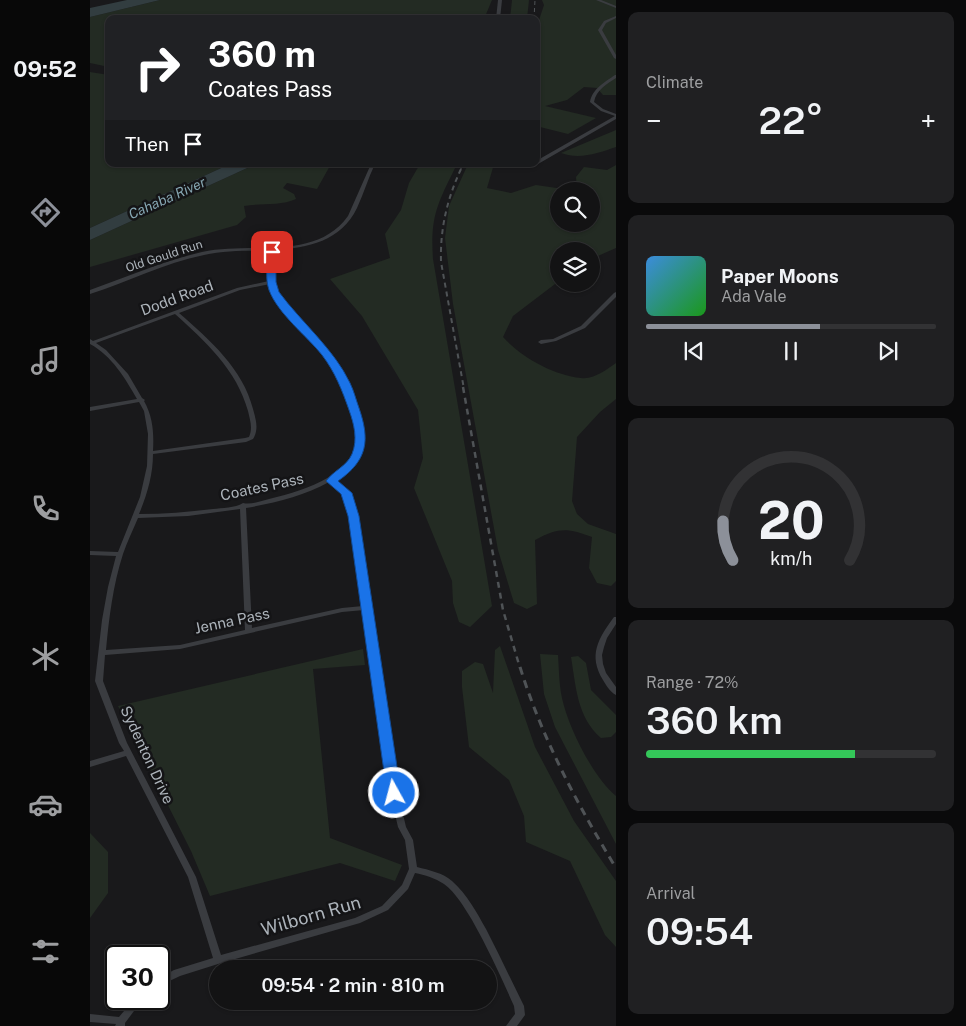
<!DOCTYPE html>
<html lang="en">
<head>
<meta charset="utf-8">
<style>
  body { margin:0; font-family:"Public Sans",sans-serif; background:#202022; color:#f1f3f6; height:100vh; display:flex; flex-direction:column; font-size:19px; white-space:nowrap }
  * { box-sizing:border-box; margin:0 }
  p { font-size:16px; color:#9d9ea0 }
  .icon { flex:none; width:28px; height:28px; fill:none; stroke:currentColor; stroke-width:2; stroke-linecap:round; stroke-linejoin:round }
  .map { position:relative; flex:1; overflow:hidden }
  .side { display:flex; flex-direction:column; gap:12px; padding:12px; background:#0a0a0b; width:350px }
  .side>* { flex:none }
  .hud { position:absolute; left:15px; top:15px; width:435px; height:152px; border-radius:10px; box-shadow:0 1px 4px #0004,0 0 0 1px #323234; background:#202124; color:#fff; overflow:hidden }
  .tools { position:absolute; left:460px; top:182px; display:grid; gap:10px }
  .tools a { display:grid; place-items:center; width:50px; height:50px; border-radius:50%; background:#131314; box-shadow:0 1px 4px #0004,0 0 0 1px #323234; font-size:25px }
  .speed { position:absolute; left:15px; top:945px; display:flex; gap:10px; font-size:25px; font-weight:700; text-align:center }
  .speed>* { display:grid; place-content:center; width:65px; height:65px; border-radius:50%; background:#131314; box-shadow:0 1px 4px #0004,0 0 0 1px #323234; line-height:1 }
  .speed .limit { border:2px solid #111; border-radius:8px; background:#fff; color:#111 }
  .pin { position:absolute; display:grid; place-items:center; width:42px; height:42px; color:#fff; margin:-21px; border-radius:10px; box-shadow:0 2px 8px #0006 }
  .me { position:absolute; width:55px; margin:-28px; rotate:353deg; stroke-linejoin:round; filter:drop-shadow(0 0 4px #0008) }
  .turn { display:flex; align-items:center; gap:18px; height:105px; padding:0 20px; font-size:22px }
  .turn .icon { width:65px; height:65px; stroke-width:2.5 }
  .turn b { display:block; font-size:35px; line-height:42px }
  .then { display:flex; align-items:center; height:48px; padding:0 20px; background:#0003; gap:10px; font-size:19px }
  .big { font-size:38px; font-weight:600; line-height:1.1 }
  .side .widget { flex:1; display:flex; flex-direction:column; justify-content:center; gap:8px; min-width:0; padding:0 18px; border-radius:10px; background:#202022 }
  .side .dial { align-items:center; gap:0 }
  .dial svg { height:130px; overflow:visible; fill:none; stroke:#323234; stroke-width:7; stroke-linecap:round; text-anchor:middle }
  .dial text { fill:#f1f3f6; stroke:none }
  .song { display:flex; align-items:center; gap:15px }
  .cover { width:60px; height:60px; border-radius:8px; background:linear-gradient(135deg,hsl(210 70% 55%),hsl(120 70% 35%)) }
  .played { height:5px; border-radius:2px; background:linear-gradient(90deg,#8c9099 60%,#323234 60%) }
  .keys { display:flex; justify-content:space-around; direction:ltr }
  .heat { display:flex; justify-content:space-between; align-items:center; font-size:28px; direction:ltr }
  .charge { height:8px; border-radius:4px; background:linear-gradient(90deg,#34c759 72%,#323234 0) }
  .trip { position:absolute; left:119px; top:960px; width:288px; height:50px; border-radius:25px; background:#131314; box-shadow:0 1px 4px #0004,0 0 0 1px #323234; font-weight:600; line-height:50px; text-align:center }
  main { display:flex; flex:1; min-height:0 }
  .tabs { display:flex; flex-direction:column; width:90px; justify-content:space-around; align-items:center; background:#080808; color:#9d9ea0 }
  .tabs .icon { width:35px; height:35px }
  .tabs .selected { color:#8c9099 }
  .tabs b { font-size:22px; color:#f1f3f6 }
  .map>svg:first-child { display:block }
  .green { fill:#232b23; fill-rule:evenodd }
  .water { fill:#323d40 }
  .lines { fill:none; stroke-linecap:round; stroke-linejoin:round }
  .minor { fill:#3a3c40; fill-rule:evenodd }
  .rail-far3 { stroke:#4f5356; stroke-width:1; stroke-dasharray:4 3; stroke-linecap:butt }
  .rail-far2 { stroke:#4f5356; stroke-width:2; stroke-dasharray:5 4; stroke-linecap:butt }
  .rail-far1 { stroke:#4f5356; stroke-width:2.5; stroke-dasharray:6 5; stroke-linecap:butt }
  .rail { stroke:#4f5356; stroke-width:3; stroke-dasharray:8 6; stroke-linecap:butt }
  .route { fill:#1a73e8; stroke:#114b97 }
  .labels { text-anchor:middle; stroke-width:5; stroke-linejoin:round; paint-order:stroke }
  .far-street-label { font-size:12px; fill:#acb3ba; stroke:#141416 }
  .far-water-label { font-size:14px; font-style:italic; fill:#86a6b2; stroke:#141416 }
  .street-label { font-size:15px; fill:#acb3ba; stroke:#141416 }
  .near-street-label { font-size:18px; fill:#acb3ba; stroke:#141416 }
</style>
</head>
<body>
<main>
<nav class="tabs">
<b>09:52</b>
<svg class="icon selected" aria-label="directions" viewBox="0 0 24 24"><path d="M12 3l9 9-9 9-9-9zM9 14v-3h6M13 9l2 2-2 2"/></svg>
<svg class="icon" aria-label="music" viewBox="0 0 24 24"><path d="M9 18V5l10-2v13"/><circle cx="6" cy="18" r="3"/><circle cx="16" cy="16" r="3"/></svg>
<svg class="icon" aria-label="phone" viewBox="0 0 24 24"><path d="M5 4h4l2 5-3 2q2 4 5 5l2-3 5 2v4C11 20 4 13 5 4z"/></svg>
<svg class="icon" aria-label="climate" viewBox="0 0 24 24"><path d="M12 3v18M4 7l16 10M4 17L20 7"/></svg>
<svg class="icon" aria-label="car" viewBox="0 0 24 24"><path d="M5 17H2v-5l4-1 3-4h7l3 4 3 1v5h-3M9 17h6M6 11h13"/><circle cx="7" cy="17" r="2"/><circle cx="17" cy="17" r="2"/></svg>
<svg class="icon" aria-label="filters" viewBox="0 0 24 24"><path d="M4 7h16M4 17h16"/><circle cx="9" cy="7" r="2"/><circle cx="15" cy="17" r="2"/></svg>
</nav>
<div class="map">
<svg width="526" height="1026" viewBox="0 0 526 1026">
  <rect width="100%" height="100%" fill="#19191b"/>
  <g class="green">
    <polygon points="70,0 402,0 394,19 19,19 19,67 0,63 0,17"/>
    <polygon points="422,0 439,0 437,19 420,19"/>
    <polygon points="452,0 526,0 526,95 513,95 507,88 494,87 477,100 455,106 506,118 478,134 446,126 446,29 454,5"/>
    <polygon points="0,72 19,75 19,164 140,164 0,228"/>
    <path d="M526 130V147C508 153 490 160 471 153Z"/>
    <path d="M166 164H241L227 189 197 183 193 188 204 194 206 199C191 206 171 203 154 206L156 217 147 225 0 267V240Z"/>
    <path d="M330 164H367C348 203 340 215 343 259L402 606 380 627 369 622 363 603 362 581 324 488 333 458 328 410 272 316 240 279 300 258 295 234 311 210 319 183Z"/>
    <path d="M378 164H404L397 188 421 193 446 185 487 191 486 177 494 167 517 170 526 165V248L501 259V251H469V281L423 316 413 337C431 357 463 375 491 378 503 380 516 370 526 363V399L510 412 487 437 482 501 487 514 498 524 526 534V581L521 586 507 583 499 568 502 537C478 528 469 527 445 540L447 604 437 609 424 603 408 550 363 304 355 238 359 206ZM469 191H501V224H469Z"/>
    <polygon points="410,646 445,747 484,821 526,881 526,947 515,935 480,861 436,842 434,816 419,780 379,747 372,687 372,671 385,662 393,664 403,693 405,650"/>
    <polygon points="273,649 275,665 223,669 240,838 312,865 305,881 250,863 120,896 101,851 28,706"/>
    <path d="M450 654 468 655C469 669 469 684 472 698 478 727 503 777 526 796V844L465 727 454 694Z"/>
    <path d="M488 656 496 663 501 690 526 715V732L521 737 511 738C487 717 486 687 481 657Z"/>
    <polygon points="0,833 18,852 18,893 0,918"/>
  </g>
  <g class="water">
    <polygon points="37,0 70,0 0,17 0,8"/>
    <polygon points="140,164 166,164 0,240 0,228"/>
  </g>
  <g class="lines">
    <g class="minor">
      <polygon points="408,0 412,0 410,19 406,19"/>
      <polygon points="506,0 511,0 526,6 526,8"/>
      <polygon points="526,16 526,18 516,23 512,30 526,55 526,59 524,58 508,30 514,21"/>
      <path d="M525 75H526V78C517 84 506 90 504 102L513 109 526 114V119L448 164H444H446V161L525 116 511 111 500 102C502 89 515 82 525 75Z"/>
      <path d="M281 164H285C278 178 274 193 267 208 251 241 218 248 184 250 184 264 181 279 187 292 195 310 213 323 226 338 249 366 271 398 273 435 273 443 273 451 269 457 263 467 253 475 243 480L259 493 266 516 308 793 316 827 323 840 327 867C339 870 353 873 362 881 377 894 387 913 396 929 409 954 421 980 434 1006L435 1015 427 1026H416L425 1014 424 1006C411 977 398 948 382 920 374 907 366 893 354 884 345 878 335 875 325 873L318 889 298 910 270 923 128 964 90 976 69 986V978L84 970 123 958 98 877 36 756 0 767V761L34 751 29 743 5 681 12 620 18 587 26 556 0 555V551L28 552 50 497 57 466 58 434 54 411 49 402 0 411V407L47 399C35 378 22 356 0 344V339L3 341 147 288 179 281 180 250C158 251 135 250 114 255 74 263 38 282 0 294V290C37 277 73 261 112 252 160 241 225 262 258 216ZM180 284C185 306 206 322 220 338 240 361 258 387 265 417 267 429 269 443 264 454 262 458 260 460 257 463 254 466 252 469 249 471 246 474 242 475 239 477 220 488 200 494 179 499 171 501 161 505 153 503 145 508 132 508 123 509 98 512 74 514 49 514 57 495 63 475 63 454L156 442 163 439C169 429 166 420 163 409 153 369 120 340 89 313L150 290ZM85 314C115 341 147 370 158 411 160 420 163 428 159 437L155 438 63 451C64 433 63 417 54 401L55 400 52 398 38 374 16 350 6 343ZM239 482 253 494 260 516 273 606 252 608 162 628 156 508C184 503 214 496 239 482ZM150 509 155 630 90 645 16 650C19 618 23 585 33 554 37 542 43 530 48 518L98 516ZM274 610 300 793 308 827 315 840 319 869 312 885 292 906 265 918 131 955 106 877 37 743 13 681 15 655 90 649 252 612Z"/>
      <polygon points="526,292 526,297 495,328 466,341 451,344 448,342 451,340 463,339 491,326 524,293"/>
      <path d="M524 617H526V624L517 638 514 647 512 655 513 664 516 673 526 687V695C520 692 516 685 513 680 498 655 508 639 524 617Z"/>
      <polygon points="44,999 53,999 35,1023 35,1026 25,1026 26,1024 0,1022 0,1014 29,1017"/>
    </g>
    <g class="rail-far3">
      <polyline points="444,19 445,0"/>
      <polyline points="370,171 373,164"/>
    </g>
    <path class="rail-far2" d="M371 169C357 199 350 229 351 262L374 389"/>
    <polyline class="rail-far1" points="373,387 413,610 430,668"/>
    <path class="rail" d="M430 667C452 738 487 804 526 868"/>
  </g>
  <path class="route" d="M182 250 186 252V282L189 292C211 322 244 349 260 383 264 391 266 400 269 408 280 440 278 460 248 481L262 493 269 516 311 793 309 797H299L297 793 258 516 251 494 236 481C243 471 257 466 262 454 268 439 264 424 259 410 252 390 245 372 232 355 217 336 188 314 179 290 175 278 177 265 178 252Z"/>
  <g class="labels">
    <g class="far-street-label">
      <text transform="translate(74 256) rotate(-18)" y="4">Old Gould Run</text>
    </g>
    <g class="far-water-label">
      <text transform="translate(77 198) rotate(-24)" y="5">Cahaba River</text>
    </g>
    <g class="street-label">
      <text transform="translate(87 298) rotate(-20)" y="5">Dodd Road</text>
      <text transform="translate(172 487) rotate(-12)" y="5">Coates Pass</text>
      <text transform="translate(142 621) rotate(-12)" y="5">Jenna Pass</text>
      <text transform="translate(57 755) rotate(65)" y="5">Sydenton Drive</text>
    </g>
    <g class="near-street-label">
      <text transform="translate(221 916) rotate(-16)" y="6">Wilborn Run</text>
    </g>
  </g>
</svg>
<div class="tools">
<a><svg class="icon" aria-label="search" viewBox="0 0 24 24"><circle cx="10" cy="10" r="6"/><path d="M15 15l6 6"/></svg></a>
<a><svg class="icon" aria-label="layers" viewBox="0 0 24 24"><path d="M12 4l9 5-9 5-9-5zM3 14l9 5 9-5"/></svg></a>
</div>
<div class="speed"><div class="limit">30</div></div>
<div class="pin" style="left:182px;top:252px;background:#d93025"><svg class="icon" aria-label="arrive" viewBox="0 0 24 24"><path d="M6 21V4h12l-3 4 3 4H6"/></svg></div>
<svg class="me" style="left:304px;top:793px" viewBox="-20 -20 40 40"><circle r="17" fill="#1a73e8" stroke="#fff" stroke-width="3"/><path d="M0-11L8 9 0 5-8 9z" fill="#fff"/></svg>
<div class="trip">09:54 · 2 min · 810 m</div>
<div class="hud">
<div class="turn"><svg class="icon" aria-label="right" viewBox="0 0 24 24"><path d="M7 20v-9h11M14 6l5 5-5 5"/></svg><div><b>360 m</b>Coates Pass</div></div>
<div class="then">Then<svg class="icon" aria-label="arrive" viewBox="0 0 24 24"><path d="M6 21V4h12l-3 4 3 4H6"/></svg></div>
</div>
</div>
<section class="side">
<div class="widget"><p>Climate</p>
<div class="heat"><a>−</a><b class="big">22°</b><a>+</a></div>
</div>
<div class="widget">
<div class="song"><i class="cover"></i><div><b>Paper Moons</b><p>Ada Vale</p></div></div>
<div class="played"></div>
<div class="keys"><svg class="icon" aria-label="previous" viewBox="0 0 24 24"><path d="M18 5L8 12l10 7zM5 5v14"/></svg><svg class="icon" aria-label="pause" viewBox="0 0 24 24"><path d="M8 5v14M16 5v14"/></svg><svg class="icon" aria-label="next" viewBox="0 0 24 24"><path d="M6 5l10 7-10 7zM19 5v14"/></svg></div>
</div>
<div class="widget dial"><svg viewBox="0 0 100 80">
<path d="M14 69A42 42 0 1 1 86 69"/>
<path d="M14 69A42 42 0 0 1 8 45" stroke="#8c9099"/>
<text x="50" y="56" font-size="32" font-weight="700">20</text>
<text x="50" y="72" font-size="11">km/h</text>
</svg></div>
<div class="widget"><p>Range · 72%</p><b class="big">360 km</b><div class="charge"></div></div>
<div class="widget"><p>Arrival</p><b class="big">09:54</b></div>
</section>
</main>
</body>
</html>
